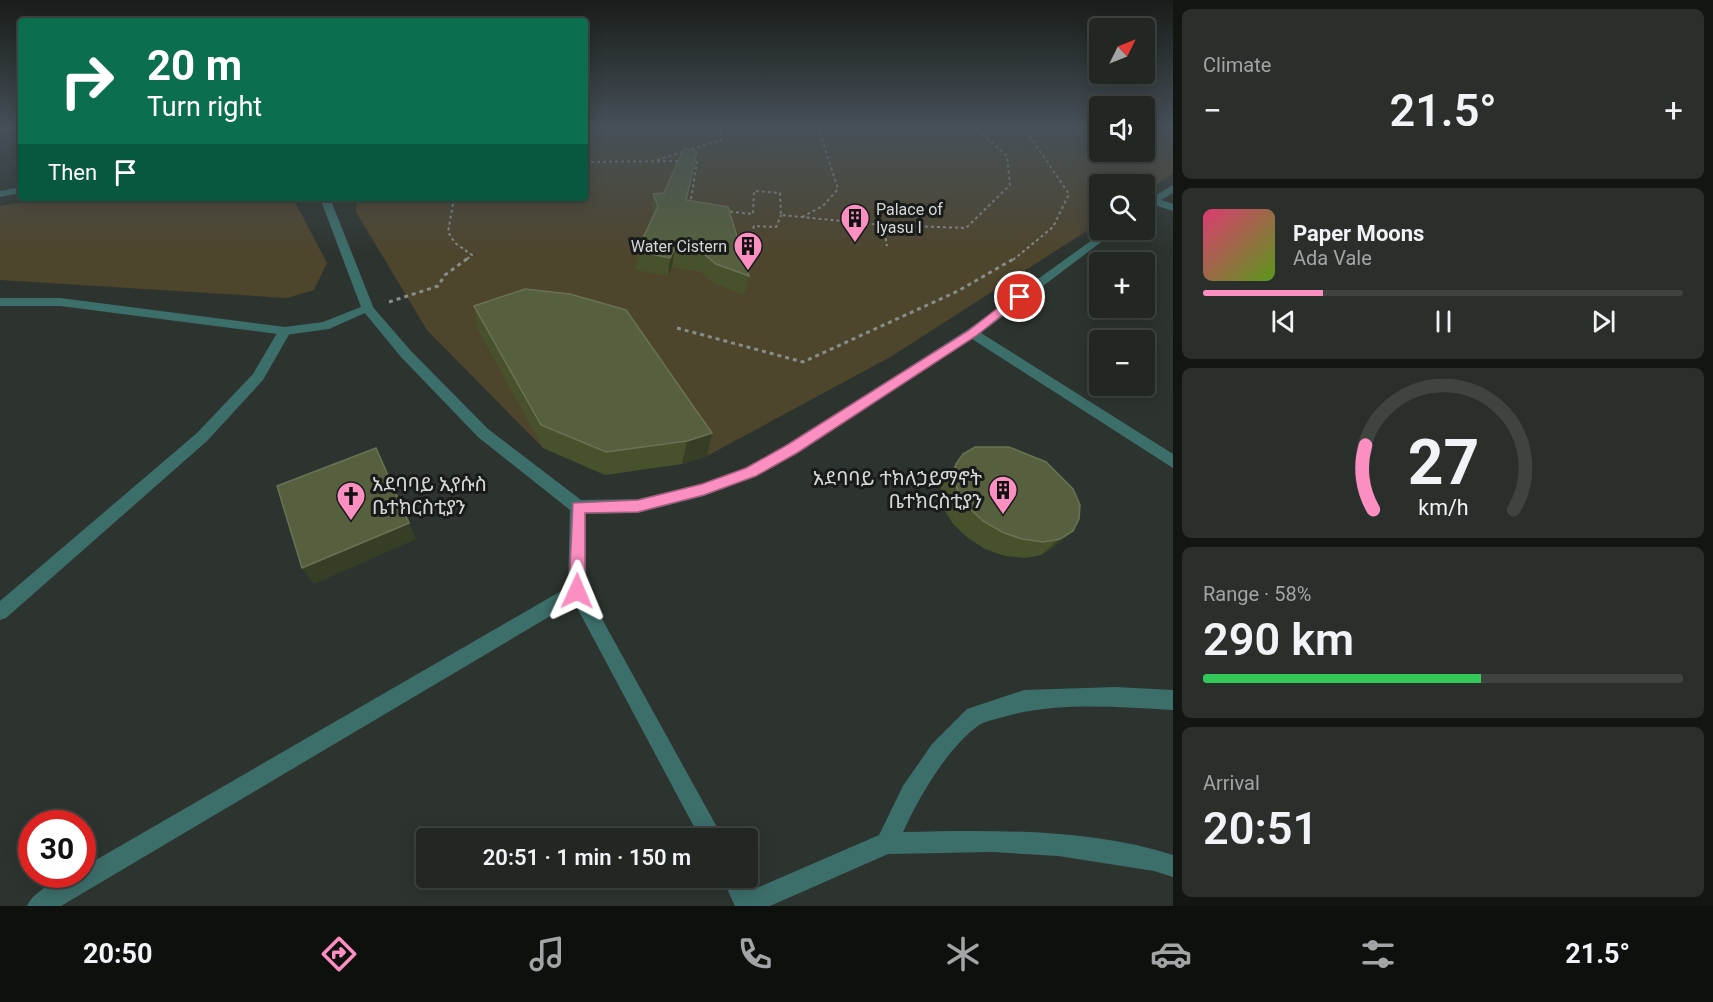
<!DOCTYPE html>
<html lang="en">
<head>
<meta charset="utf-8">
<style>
  body { margin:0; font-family:Roboto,"Noto Sans Ethiopic",sans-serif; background:#2a2f2b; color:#f1f3f6; height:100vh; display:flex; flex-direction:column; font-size:22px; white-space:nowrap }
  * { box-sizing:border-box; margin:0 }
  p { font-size:20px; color:#a2a5a6 }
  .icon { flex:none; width:33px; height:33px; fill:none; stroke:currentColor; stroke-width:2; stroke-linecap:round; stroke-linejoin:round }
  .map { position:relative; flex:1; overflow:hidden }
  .side { display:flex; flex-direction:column; gap:9px; padding:9px; background:#131513; width:540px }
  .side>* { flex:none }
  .banner { position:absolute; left:18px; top:18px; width:570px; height:183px; border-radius:6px; box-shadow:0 3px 15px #0003,0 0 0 2px #3f4441; background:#0b6e4f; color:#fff; overflow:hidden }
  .needle { width:39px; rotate:47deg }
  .controls { position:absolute; left:1089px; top:18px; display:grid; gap:12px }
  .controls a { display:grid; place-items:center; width:66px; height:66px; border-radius:6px; background:#222723; box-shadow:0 3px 15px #0003,0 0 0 2px #3f4441; font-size:30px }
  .speed { position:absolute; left:18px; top:810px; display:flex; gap:12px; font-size:30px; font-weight:700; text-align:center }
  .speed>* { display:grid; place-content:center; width:78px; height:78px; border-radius:50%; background:#222723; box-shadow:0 3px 15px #0003,0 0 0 2px #3f4441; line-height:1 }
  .speed .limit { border:9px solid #d22; background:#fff; color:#111 }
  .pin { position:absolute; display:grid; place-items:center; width:51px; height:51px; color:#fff; margin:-26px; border:3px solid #fff; border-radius:50%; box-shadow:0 2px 6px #0007 }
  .me { position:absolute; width:66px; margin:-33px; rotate:1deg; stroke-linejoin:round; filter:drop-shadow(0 0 4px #0008) }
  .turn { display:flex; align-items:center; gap:21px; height:126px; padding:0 30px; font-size:27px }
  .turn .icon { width:78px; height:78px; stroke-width:2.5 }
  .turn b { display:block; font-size:42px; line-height:51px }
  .then { display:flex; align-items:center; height:57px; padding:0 30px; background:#0003; gap:12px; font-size:22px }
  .big { font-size:45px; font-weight:600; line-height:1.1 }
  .side .card { flex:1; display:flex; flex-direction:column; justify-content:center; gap:9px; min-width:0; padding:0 21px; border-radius:9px; background:#2a2f2b }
  .side .dial { align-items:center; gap:0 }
  .dial svg { height:156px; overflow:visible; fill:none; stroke:#3f4441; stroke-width:7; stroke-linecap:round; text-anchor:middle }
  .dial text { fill:#f1f3f6; stroke:none }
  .song { display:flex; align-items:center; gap:18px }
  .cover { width:72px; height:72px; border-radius:9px; background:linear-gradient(135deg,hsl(340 70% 55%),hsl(90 70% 35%)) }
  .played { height:6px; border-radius:3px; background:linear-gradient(90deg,#fc8fc1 25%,#3f4441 25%) }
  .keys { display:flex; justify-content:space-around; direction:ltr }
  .heat { display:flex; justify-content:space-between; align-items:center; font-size:33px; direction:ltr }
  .charge { height:9px; border-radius:4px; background:linear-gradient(90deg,#34c759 58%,#3f4441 0) }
  .trip { position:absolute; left:416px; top:828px; width:342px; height:60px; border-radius:6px; background:#222723; box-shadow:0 3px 15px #0003,0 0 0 2px #3f4441; font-weight:600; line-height:60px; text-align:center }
  .dock { display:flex; height:96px; justify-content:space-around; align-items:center; background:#0e100e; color:#a2a5a6 }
  .dock .icon { width:42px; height:42px }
  .dock .on { color:#fc8fc1 }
  .dock b { font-size:27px; color:#f1f3f6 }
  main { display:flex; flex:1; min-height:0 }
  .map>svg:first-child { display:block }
  .green { fill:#4e452d }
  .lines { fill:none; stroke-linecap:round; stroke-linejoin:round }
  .path-far1 { stroke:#878d89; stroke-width:2; stroke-dasharray:3 3; stroke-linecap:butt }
  .path { stroke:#878d89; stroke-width:3; stroke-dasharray:4 4; stroke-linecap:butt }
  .minor { fill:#3c6e6a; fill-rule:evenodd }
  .tertiary { fill:#3c6e6a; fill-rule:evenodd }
  .wall { fill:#47512c }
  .shaded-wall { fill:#363f25 }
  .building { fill:#56603e; stroke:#6a7256; stroke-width:1.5 }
  .route { fill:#fc8fc1; stroke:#a45d7d; stroke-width:1.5 }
  .labels { text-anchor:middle; stroke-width:6; stroke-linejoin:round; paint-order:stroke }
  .far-poi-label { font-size:16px; fill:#d4d8d5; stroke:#181b19; text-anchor:start }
  .poi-label { font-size:20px; fill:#d4d8d5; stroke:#181b19; text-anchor:end }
</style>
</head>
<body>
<main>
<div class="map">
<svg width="1173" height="906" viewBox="0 0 1173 906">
  <rect width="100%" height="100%" fill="#2d342f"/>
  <g class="green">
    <polygon points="585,127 1099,127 1100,152 1144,152 1145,127 1173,127 1173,173 1145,193 1144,184 1100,184 1099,223 892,356 707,456 682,464 543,448 427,330 356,212 357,198 585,198"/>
    <polygon points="50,198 293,198 327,263 314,290 287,298 0,280 0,206"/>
  </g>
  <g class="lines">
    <g class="path-far1">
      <polyline points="657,160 721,140 721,127"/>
      <polyline points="585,162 681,161"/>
      <polyline points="454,198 448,232 455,243 472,255 466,260"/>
      <polyline points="690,205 697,162 692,161"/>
      <polyline points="724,211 753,214 754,191 780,193 781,215 883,225 887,246"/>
      <polyline points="802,217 823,206 838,189 818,127"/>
      <polyline points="883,225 966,228 1010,185 1007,156 975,127"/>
      <polyline points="747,252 754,226 776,227 781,215"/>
      <polyline points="1013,260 1053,227 1069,194 1031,138 1018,127"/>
    </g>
    <g class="path">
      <polyline points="389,302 438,286 445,275 468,258"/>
      <polyline points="677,328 803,362 958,291 1015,258"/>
    </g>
    <g class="minor">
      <polygon points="1173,185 1173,193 1161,200 1173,204 1173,211 1154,205 1144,210 1144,202"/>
      <polygon points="21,187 21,193 0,197 0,191"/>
      <path d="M1106 230H1117L981 333 1173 454V468L972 339 797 453 756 476 704 496 638 513 586 514V590L723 838H700L574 602 61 906H27C34 890 65 874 82 874V868L568 587 570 510 478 437 401 357 364 312V306H372L411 351 488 429 581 500 638 499 703 484 746 468 787 445 967 330Z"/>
      <polygon points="285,327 291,331 263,380 207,441 6,618 0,620 0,601 197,433 253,374 280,328"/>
      <path d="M1116 687 1173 690V710C1115 707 1052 701 996 719 991 720 984 722 979 725 948 747 919 797 903 832 991 830 1088 828 1173 855V877L1154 871 1058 856 992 852 888 854 770 906H735L722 878H745L752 890 879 835 903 786 932 744 967 709 1024 690Z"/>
    </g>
    <polygon class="tertiary" points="320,198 330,198 374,309 329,329 285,335 60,306 0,306 0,298 60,298 285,327 323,322 361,307"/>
  </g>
  <g class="wall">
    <polygon points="1070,127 1100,127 1100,138 1084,135"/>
    <polygon points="697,152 694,169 687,200 749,276 744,295 713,283 701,272 672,267 668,276 636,270 637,251 653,216 652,212 653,194 664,193"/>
    <polygon points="474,306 712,433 707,456 682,464 605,475 543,448 478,330"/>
    <polygon points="963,454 1079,519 1054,547 1041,555 1025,558 1005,556 985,549 968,538 953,524 944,509 940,495 942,482"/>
  </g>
  <g class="shaded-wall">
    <polygon points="697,152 694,169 683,218 686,200"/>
    <polygon points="675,248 672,267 668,276 670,258"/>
    <polygon points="712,433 707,456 682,464 687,441"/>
    <polygon points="409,523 416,539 314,584 302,568"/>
    <polygon points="1073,531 1054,547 1041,555 1060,539"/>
  </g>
  <g class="building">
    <polygon points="684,148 697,152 686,200 728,207 749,276 716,264 704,254 675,248 670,258 637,251 658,206 653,194 664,193"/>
    <polygon points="525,289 570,294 626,310 712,433 687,441 606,452 541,425 474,306"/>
    <polygon points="975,447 1009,447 1046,462 1073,489 1080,505 1079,519 1073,531 1060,539 1043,542 1022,539 1002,532 983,521 968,507 958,492 954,477 956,464 963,454"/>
    <polygon points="376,448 409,523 302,568 277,486"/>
  </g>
  <linearGradient id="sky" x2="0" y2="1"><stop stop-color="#191d1a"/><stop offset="0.5" stop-color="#465058"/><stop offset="1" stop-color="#465058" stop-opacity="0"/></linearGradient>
  <rect width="1173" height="254" fill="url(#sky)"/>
  <polygon class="route" points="1016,294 1025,297 976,336 797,453 756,476 704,495 638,512 585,513 585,591 582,596 577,599 571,596 569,591 573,503 638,500 702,484 746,468 787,445 968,331"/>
  <defs>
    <g id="building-pin" transform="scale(1.5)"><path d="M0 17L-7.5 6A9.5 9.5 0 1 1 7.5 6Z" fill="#fc8fc1" stroke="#181b19"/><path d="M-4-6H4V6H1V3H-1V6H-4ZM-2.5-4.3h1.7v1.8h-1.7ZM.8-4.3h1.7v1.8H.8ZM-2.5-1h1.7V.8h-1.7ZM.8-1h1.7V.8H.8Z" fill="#111"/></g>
    <g id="church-pin" transform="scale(1.5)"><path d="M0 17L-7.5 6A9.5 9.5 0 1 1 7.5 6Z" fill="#fc8fc1" stroke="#181b19"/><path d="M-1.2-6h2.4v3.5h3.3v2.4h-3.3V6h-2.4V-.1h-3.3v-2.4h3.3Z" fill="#111"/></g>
  </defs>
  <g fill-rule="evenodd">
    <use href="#building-pin" x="855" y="218"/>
    <use href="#building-pin" x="748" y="246"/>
    <use href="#building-pin" x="1003" y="490"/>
    <use href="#church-pin" x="351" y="496"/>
  </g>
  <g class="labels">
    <g class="far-poi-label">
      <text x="876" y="215">Palace of<tspan x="876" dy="18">Iyasu I</tspan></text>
      <text x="727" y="252" text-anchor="end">Water Cistern</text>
    </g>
    <g class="poi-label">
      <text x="982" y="485">አደባባይ ተክለኃይማኖት<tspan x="982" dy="23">ቤተክርስቲያን</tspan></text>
      <text x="372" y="491" text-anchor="start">አደባባይ ኢየሱስ<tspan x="372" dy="23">ቤተክርስቲያን</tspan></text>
    </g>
  </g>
</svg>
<div class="controls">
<a><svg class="needle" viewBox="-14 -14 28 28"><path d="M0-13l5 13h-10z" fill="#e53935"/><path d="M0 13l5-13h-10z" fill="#a2a5a6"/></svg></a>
<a><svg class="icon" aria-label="sound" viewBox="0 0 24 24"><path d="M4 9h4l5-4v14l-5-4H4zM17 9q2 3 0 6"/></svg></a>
<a><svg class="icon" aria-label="search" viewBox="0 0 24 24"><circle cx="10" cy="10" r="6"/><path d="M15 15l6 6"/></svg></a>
<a>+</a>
<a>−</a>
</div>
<div class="speed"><div class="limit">30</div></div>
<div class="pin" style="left:1020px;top:297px;background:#d93025"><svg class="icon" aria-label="arrive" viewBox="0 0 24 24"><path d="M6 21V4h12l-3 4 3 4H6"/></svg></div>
<svg class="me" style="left:577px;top:591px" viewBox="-20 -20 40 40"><path d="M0-17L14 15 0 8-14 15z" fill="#fc8fc1" stroke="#fff" stroke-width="4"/></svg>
<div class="trip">20:51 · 1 min · 150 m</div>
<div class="banner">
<div class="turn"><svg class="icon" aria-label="right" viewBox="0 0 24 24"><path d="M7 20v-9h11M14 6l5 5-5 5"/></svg><div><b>20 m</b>Turn right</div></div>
<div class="then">Then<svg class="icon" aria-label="arrive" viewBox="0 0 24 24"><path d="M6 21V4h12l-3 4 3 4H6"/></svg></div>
</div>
</div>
<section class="side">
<div class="card"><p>Climate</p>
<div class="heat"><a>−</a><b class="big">21.5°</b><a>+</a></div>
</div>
<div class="card">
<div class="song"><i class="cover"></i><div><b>Paper Moons</b><p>Ada Vale</p></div></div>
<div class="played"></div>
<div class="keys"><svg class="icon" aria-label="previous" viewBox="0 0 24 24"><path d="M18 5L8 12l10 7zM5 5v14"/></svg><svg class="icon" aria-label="pause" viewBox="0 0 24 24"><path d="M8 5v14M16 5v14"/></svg><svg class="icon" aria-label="next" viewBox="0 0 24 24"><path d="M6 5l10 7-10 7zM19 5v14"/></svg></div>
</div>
<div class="card dial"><svg viewBox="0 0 100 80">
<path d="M14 69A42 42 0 1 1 86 69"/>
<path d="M14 69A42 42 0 0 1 10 36" stroke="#fc8fc1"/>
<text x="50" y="56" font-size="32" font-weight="700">27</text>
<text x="50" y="72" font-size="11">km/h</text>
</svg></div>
<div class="card"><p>Range · 58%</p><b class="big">290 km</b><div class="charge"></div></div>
<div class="card"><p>Arrival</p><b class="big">20:51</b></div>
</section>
</main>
<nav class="dock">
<b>20:50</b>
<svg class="icon on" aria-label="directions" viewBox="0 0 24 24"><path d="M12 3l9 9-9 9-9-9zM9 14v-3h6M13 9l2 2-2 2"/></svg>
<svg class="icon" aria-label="music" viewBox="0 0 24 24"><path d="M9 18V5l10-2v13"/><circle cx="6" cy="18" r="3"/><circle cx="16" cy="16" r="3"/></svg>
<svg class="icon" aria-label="phone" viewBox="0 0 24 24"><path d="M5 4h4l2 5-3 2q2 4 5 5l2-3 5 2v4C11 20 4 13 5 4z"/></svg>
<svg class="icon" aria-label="climate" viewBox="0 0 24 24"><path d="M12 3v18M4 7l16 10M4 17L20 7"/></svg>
<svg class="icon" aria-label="car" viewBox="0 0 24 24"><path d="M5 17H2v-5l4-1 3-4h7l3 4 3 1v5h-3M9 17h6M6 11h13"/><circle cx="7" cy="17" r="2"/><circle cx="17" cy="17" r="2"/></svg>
<svg class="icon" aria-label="filters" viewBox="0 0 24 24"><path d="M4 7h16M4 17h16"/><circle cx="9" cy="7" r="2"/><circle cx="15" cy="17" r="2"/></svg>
<b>21.5°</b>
</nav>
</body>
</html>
